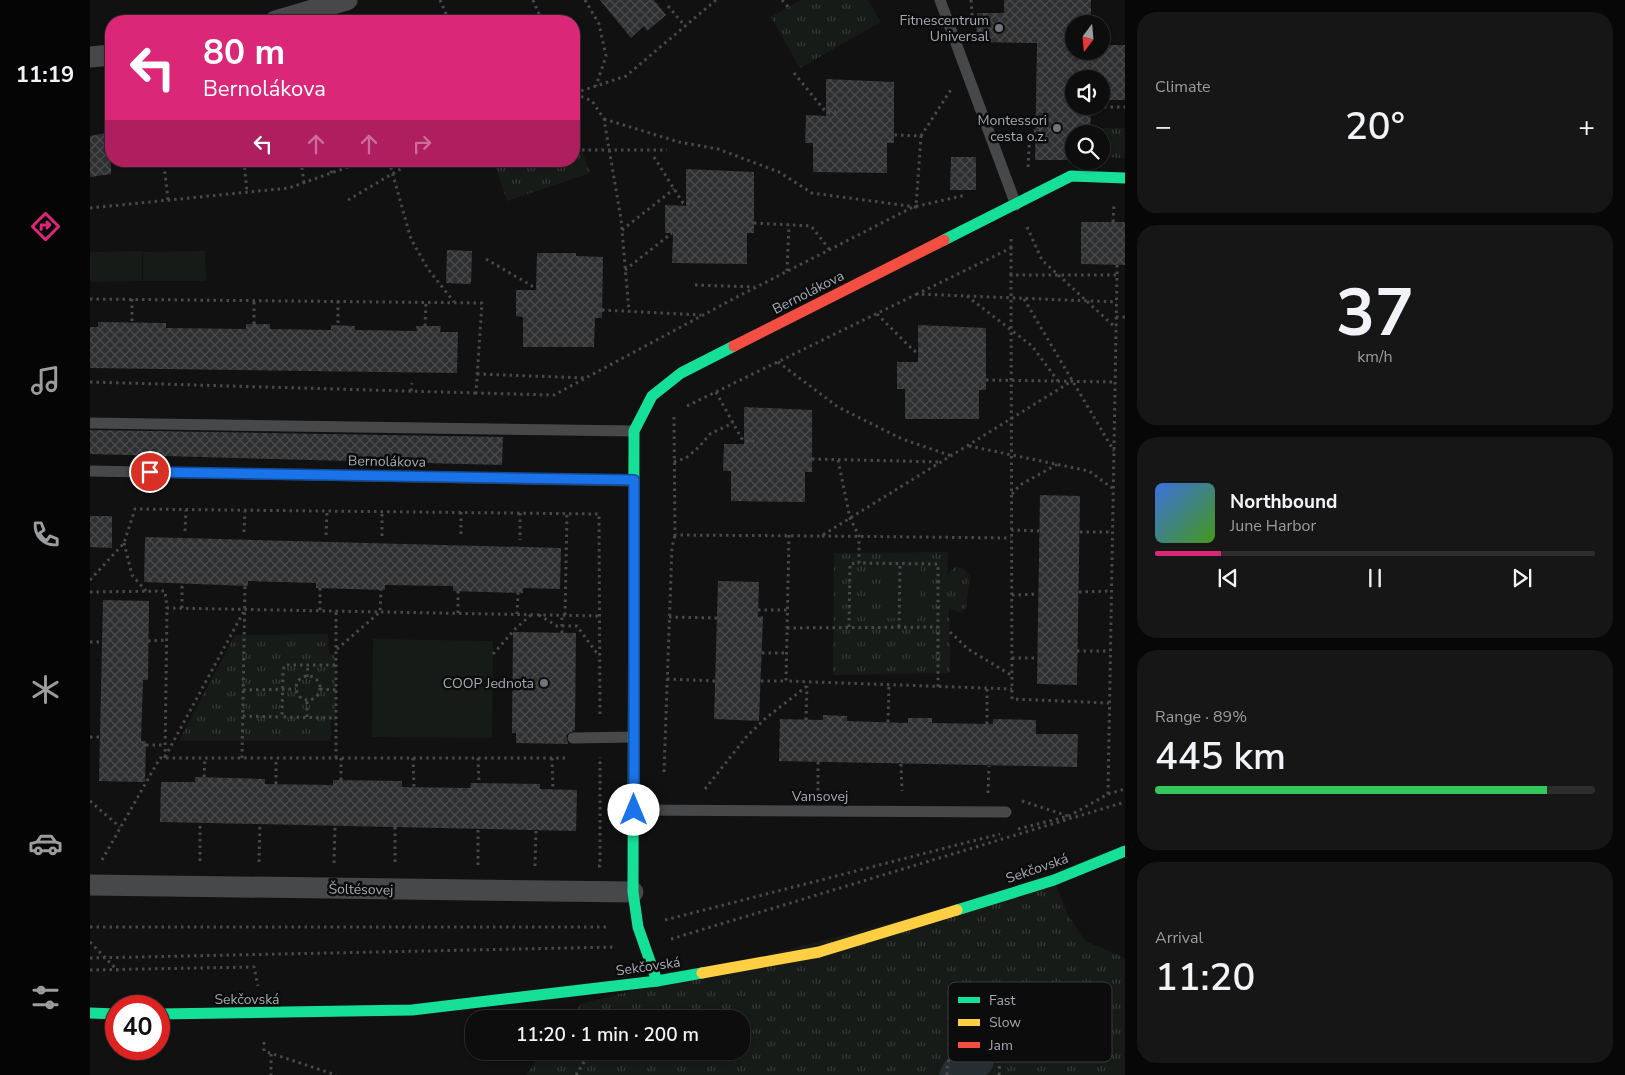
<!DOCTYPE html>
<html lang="en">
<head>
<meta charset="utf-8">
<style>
  body { margin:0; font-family:"Nunito Sans",sans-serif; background:#161617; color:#f1f3f6; height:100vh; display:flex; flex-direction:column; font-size:19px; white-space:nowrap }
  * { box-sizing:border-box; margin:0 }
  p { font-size:16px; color:#9a9c9e }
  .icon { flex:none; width:28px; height:28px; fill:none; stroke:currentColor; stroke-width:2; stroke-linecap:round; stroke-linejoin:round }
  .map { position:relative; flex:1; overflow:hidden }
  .details { display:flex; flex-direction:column; gap:12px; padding:12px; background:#070708; width:500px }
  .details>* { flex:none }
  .top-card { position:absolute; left:15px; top:15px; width:475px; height:152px; border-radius:20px; box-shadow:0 1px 4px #0004,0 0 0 1px #2d2d2e; background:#db2777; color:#fff; overflow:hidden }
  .needle { width:32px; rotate:196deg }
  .fabs { position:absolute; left:975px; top:15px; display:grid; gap:10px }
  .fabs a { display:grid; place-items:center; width:45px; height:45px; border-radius:50%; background:#0d0d0e; box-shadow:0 1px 4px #0004,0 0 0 1px #2d2d2e; font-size:25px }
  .speed { position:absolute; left:15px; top:995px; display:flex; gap:10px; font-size:25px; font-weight:700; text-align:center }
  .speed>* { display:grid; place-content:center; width:65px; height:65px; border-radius:50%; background:#0d0d0e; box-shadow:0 1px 4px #0004,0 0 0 1px #2d2d2e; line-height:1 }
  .speed .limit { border:8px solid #d22; background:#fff; color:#111 }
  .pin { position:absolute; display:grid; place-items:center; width:42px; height:42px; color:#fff; margin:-21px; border:2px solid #fff; border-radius:50%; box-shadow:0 1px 5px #0007 }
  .me { position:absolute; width:55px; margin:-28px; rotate:0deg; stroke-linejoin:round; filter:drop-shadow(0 0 4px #0008) }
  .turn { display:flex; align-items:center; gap:18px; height:105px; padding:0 15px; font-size:22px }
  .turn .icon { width:65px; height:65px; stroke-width:2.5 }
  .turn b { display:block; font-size:35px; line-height:42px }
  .lanes { display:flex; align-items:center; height:48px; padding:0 15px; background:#0003; justify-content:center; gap:25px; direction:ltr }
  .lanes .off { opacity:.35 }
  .big { font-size:38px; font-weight:600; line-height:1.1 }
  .details .tile { flex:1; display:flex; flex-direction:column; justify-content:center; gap:8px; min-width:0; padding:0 18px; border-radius:20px; background:#161617 }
  .details .dial { align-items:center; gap:0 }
  .dial b { font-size:65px; line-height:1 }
  .song { display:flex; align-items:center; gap:15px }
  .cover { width:60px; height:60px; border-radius:8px; background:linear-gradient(135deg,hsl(220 70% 55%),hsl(100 70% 35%)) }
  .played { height:5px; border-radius:2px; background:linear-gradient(90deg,#db2777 15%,#2d2d2e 15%) }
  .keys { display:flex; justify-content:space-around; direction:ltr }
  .heat { display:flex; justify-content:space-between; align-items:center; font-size:28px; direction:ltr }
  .charge { height:8px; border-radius:4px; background:linear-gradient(90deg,#34c759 89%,#2d2d2e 0) }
  .trip { position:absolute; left:375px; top:1010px; width:285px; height:50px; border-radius:20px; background:#0d0d0e; box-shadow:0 1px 4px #0004,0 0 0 1px #2d2d2e; font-weight:600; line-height:50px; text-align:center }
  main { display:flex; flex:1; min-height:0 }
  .menu { display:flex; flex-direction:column; width:90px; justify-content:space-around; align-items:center; background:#050506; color:#9a9c9e }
  .menu .icon { width:35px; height:35px }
  .menu .on { color:#db2777 }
  .menu b { font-size:22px; color:#f1f3f6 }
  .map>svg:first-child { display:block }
  .grass { fill:url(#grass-tufts) }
  .garden { fill:#171b17 }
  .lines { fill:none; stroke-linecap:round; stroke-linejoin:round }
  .canal { stroke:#272e32; stroke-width:29 }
  .building { fill:url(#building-cross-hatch) }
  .path { stroke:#48494c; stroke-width:3; stroke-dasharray:2.5 4; stroke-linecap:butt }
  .lane { stroke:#46484a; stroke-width:11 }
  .street { stroke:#46484a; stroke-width:21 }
  .fast { stroke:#16e098; stroke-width:11 }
  .slow { stroke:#ffcf43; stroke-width:11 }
  .jam { stroke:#f24e42; stroke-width:11 }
  .route-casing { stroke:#114b97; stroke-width:12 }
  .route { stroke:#1a73e8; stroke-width:9 }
  .poi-dot { fill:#71747a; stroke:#0c0c0d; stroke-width:2 }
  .labels { text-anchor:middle; stroke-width:5; stroke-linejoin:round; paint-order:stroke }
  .poi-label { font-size:14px; fill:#a4aab2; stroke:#0c0c0d; text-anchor:end }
  .street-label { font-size:14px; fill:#a4aab2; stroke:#0c0c0d }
  .key { fill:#0c0c0d; stroke:#3a3b3f; stroke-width:1 }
  .key-label { font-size:14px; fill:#a4aab2 }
</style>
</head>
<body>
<main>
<nav class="menu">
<b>11:19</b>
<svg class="icon on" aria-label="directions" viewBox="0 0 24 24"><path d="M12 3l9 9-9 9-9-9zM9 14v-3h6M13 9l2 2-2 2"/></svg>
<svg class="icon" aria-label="music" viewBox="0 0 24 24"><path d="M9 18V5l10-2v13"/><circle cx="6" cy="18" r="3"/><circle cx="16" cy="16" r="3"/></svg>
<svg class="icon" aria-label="phone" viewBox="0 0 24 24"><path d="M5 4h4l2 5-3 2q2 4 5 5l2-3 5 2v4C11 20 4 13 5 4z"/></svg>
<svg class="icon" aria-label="climate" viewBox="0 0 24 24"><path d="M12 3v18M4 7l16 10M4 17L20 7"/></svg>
<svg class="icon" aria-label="car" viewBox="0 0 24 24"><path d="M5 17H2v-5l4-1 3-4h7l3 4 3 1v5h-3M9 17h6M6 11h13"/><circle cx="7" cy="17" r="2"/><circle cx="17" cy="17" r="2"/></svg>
<svg class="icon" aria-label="filters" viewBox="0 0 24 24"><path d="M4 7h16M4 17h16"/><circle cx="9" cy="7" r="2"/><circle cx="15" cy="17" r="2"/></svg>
</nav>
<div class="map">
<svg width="1035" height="1075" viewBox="0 0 1035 1075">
  <defs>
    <pattern id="grass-tufts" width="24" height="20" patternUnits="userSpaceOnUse" patternTransform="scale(1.25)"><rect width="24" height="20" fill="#171b17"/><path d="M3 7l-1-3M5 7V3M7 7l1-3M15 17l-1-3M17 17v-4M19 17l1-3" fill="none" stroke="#363936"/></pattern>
    <pattern id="building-cross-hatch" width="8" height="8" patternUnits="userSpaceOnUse" patternTransform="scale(1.25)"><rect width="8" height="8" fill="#2f3032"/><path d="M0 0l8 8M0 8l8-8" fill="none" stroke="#4a4b4d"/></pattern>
  </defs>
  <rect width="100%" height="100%" fill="#111112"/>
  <g class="grass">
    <polygon points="711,0 778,0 791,22 710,68 681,17"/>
    <polygon points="1009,128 1035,128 1035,158 1011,157"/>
    <polygon points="484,129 500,173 417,201 404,161 484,161"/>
    <polygon points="858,552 857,575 865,567 874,569 880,576 876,608 870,613 859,608 860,673 743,675 744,553"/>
    <polygon points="238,634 239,654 245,655 246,722 241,719 241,741 89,741 145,635"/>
    <polygon points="964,880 978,915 995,941 1035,958 1035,1075 436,1075 454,1051 651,1051 651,1019 480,1019 491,1004"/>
  </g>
  <g class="garden">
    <polygon points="52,251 52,281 0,282 0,252"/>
    <polygon points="115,251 116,281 53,281 53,252"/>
    <polygon points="794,553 831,553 830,619 793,618"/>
    <polygon points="283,639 403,641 402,738 282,737"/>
  </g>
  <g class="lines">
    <path class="canal" d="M864 1075C867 1067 880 1057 888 1057L889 1062"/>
  </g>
  <g class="building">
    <polygon points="510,0 564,0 576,15 557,31 554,26 541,38"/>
    <polygon points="914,0 1001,0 1001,24 984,24 984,51 1011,51 1011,45 1035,45 1035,100 1011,100 1011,79 984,79 984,106 1001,106 1000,134 984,134 984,160 945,160 947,43 886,42 887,13 914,13"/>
    <polygon points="736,79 804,82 804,143 797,143 797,173 723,172 723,143 715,143 716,115 736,116"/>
    <polygon points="21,132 21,174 0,177 0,136"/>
    <polygon points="861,157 886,157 886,190 860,190"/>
    <polygon points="596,169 664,172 664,233 657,233 657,264 582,263 583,233 575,233 575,205 596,206"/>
    <polygon points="991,222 1035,222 1035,265 991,264"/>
    <polygon points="357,250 382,251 381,284 356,283"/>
    <polygon points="447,253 486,253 486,256 513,257 512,318 505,318 504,347 433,347 433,317 426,316 426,290 446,290"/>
    <polygon points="8,322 76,323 76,328 156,329 156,324 180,324 180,329 241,330 241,325 265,326 265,330 327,331 326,326 351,326 350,332 368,332 367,373 0,368 0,327 8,327"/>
    <polygon points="828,325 896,328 896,390 889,390 889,419 815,419 815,389 807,389 807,362 828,362"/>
    <polygon points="654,407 722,410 722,472 715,472 715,502 641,501 641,471 633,471 634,444 654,444"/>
    <polygon points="0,430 413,437 412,465 0,454"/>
    <polygon points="950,495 990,496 987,685 947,684"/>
    <polygon points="0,516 22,516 22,548 0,547"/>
    <polygon points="55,537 471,548 470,589 433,588 433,593 363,591 363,586 295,585 295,590 226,588 226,583 158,581 158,586 54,582"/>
    <polygon points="628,581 669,582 668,617 673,616 669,721 624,719"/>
    <polygon points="13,600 59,601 58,680 53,680 51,741 56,741 55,782 9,781"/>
    <polygon points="423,632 486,633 485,730 476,735 478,744 426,743 426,733 422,733"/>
    <polygon points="733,715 757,716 757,721 818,723 818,718 842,718 842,723 903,724 903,719 946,720 946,734 988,734 987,767 689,761 690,719 733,720"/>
    <polygon points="105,777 175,779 175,784 243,785 243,780 312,781 312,787 380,788 381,783 450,784 450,789 487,790 486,831 70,822 71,782 105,782"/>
  </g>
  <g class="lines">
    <g class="path">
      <polyline points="350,0 359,21"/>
      <polyline points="443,0 452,21"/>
      <polyline points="495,0 509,24 516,56 506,86"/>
      <polyline points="692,0 698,7"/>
      <polyline points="881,0 883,27"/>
      <polyline points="578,6 595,26"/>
      <polyline points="704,73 736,112 746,112"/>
      <polyline points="485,93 536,76 626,0"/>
      <polyline points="485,94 502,101 514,119 531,219 539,312"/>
      <polyline points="1001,107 1035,107"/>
      <polyline points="514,119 589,142 628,149 689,172 722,193 826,207 831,136 804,135"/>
      <polyline points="831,136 862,88"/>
      <polyline points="492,150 577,150"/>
      <polyline points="564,157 593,203 605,203"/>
      <polyline points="154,161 157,192"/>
      <polyline points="211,161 214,183"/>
      <polyline points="299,161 321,239 338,269 364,302"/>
      <polyline points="392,161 405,165"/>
      <polyline points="74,165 78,200"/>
      <polyline points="938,167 940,132 946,131"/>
      <polyline points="241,173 246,161"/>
      <polyline points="258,200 324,161"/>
      <polyline points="0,208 199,188 275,161"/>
      <polyline points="1023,222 1024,205"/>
      <polyline points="664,223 721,226 740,250"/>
      <polyline points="937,227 952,260 1026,328"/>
      <polyline points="532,230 584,189"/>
      <polyline points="921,248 921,237"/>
      <polyline points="396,259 442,286 451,287"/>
      <polyline points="1027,265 1027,275"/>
      <polyline points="535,270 582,233"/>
      <polyline points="697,271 699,225"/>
      <polyline points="921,275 921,248 827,294 1027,302"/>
      <polyline points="605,285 665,287"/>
      <polyline points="877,296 942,346 968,381"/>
      <polyline points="0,299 392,303 386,393 464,395 643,299 823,207 876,195"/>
      <polyline points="42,299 42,322"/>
      <polyline points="934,299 1024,451"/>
      <polyline points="248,301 248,325"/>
      <polyline points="512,310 611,315"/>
      <polyline points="787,314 824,351 833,351"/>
      <polyline points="1026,317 1035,317"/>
      <polyline points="164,324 164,301"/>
      <polyline points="335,326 336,302"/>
      <polyline points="688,362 748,407 812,439 862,456"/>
      <polyline points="387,374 497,378"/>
      <polyline points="896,380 1025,382"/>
      <polyline points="0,382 386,393"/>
      <polyline points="321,391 322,383"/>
      <polyline points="626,392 653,441 664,441"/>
      <polyline points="597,406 827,294"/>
      <polyline points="584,417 585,535 731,536 982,381"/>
      <polyline points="879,446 999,471 1022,488"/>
      <polyline points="722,459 851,462"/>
      <polyline points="748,460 760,518 769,536 769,563 848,564 848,687"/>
      <polyline points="584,462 596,458 609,447 620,434 643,423"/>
      <polyline points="922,494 930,485 968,464"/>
      <polyline points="371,512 371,538"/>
      <polyline points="430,513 430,540"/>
      <polyline points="921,530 949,531"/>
      <polyline points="95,531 96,510"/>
      <polyline points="154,532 155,511"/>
      <polyline points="990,532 1022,532"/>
      <polyline points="236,535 237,511"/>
      <polyline points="699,535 696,681 922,689"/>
      <polyline points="292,536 292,512"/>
      <polyline points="732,536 921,538"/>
      <polyline points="34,543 42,575 56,591"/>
      <polyline points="0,580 34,543 45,509 509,514 510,718"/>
      <polyline points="230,588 230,611"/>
      <polyline points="0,592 75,591 77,608"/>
      <polyline points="989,592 1021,591"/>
      <polyline points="922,595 948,594"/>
      <polyline points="92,608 92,584"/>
      <polyline points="668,610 697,610"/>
      <polyline points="368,613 368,591"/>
      <polyline points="427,614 428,593"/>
      <polyline points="449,615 467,626 487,626 509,656"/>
      <polyline points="475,615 477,513"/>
      <polyline points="579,617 627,618"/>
      <polyline points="759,627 760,564 769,563"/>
      <polyline points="809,627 810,564"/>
      <polyline points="697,628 848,627"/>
      <polyline points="860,632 878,649 921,675"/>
      <polyline points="472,633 472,615"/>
      <polyline points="58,641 77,640"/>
      <polyline points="0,642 13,642"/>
      <polyline points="247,649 290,612 291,590"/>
      <polyline points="987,651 1020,651"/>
      <polyline points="672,653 696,653"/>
      <polyline points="403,654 426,628 441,615"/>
      <polyline points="922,658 947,658"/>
      <polyline points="245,665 195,665 193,670 192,717 246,718"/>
      <circle cx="218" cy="688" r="12"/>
      <polyline points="217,677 218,664"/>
      <polyline points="577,679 625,681"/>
      <polyline points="671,681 696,681"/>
      <polyline points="230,689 246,690"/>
      <polyline points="153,690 206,689"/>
      <polyline points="153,716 192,717"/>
      <polyline points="217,717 217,700"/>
      <polyline points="716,720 717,686"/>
      <polyline points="798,722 799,685"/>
      <polyline points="897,724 897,689"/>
      <polyline points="0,737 10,737"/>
      <polyline points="56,745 75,745"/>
      <polyline points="75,757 154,611"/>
      <polyline points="75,758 77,608 510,616"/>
      <polyline points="152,758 155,586"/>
      <polyline points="246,758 246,611"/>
      <polyline points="251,758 251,780"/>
      <polyline points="323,758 324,787"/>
      <polyline points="388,758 389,783"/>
      <polyline points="462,758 463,790"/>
      <polyline points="728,762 728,792"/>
      <polyline points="811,764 812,791"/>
      <polyline points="574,772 582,547 585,535"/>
      <polyline points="114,777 115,758"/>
      <polyline points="186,784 186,758"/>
      <polyline points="615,789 657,736 676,718 717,686"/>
      <polyline points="898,793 899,766"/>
      <polyline points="1018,794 1027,275 921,275 922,699 1019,703"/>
      <polyline points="0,801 30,827"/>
      <polyline points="932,801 978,816"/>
      <polyline points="305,827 305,864"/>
      <polyline points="928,829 979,816 1018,794 1035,789"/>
      <polyline points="12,860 70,758 477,758"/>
      <polyline points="110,861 110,823"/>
      <polyline points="169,862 170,824"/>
      <polyline points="244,863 245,826"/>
      <polyline points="388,865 388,829"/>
      <polyline points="445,866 446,830"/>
      <polyline points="508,866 510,866 510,757"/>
      <polyline points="575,920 910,834"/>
      <polyline points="0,927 519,927"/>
      <polyline points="581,939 1035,802"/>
      <polyline points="0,942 28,971"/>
      <polyline points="0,958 526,947"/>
      <polyline points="0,970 164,967 168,986"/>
      <polyline points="174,1042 174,1051 246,1075"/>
      <polyline points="181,1054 181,1075"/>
      <polyline points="486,1075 501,1051"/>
      <path d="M857 1075C854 1032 915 1034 909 1075"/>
    </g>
    <g class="lane">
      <polyline points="850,0 926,205"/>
      <polyline points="0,423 544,431"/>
      <polyline points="0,471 544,481"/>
      <polyline points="483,738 543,737"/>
      <polyline points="544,810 916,812"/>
    </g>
    <g class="street">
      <polyline points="185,21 257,0"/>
      <polyline points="0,57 21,55"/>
      <polyline points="0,885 543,892"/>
    </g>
    <g class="fast">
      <polyline points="854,240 981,176 1035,178"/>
      <polyline points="867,910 964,880 1035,851"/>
      <polyline points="567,981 548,927 543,892 544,431 562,396 591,373 644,346"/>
      <polyline points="0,1013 26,1014"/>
      <polyline points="69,1014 322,1010 567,981 612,973"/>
    </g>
    <polyline class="slow" points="612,973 729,952 867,910"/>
    <polyline class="jam" points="644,346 854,240"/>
  </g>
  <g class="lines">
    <g class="route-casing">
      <polyline id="route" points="60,472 544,480 544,810"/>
    </g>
    <use href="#route" class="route"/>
  </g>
  <g class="poi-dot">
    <circle cx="909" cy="28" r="5"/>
    <circle cx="967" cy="128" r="5"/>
    <circle cx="454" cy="683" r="5"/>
  </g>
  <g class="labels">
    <g class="poi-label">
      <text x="899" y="25">Fitnescentrum<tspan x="899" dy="16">Universal</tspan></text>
      <text x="957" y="125">Montessori<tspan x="957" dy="16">cesta o.z.</tspan></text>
      <text x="444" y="688">COOP Jednota</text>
    </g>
    <g class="street-label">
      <text transform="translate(718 292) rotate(-27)" y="5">Bernolákova</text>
      <text transform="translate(297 461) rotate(1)" y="5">Bernolákova</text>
      <text x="730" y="801">Vansovej</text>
      <text transform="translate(947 868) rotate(-19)" y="5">Sekčovská</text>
      <text transform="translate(271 889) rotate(1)" y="5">Šoltésovej</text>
      <text transform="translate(558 966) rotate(-8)" y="5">Sekčovská</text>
      <text x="157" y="1004">Sekčovská</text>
    </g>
  </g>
  <rect x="858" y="982" width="164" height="80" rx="8" class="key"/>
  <rect x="868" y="997" width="22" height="6" fill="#16e098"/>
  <rect x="868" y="1019" width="22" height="7" fill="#ffcf43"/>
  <rect x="868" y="1042" width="22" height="6" fill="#f24e42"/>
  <g class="key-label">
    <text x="899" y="1005">Fast</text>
    <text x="899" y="1027">Slow</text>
    <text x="899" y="1050">Jam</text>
  </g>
</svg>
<div class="fabs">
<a><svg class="needle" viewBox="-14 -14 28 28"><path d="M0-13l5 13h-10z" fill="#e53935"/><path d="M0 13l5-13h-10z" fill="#9a9c9e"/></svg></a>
<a><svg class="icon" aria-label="sound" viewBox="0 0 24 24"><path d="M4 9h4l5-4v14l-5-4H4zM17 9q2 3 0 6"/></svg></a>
<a><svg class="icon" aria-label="search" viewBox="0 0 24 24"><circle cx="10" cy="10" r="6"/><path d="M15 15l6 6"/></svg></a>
</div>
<div class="speed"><div class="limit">40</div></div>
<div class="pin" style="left:60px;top:472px;background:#d93025"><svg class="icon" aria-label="arrive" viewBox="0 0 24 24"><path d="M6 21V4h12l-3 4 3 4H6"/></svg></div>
<svg class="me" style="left:544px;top:810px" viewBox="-20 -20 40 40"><circle r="19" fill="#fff"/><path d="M0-13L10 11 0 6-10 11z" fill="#1a73e8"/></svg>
<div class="trip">11:20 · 1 min · 200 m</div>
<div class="top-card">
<div class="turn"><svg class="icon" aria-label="left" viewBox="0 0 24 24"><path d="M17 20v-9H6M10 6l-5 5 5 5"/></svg><div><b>80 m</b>Bernolákova</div></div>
<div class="lanes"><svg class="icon" aria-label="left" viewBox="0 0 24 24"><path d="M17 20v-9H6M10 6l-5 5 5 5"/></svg><svg class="icon off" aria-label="ahead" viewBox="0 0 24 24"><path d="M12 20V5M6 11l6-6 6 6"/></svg><svg class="icon off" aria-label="ahead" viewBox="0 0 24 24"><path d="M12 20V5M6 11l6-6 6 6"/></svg><svg class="icon off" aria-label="right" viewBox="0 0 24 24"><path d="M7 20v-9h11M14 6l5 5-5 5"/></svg></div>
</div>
</div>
<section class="details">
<div class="tile"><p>Climate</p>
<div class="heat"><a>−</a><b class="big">20°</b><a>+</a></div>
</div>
<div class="tile dial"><b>37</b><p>km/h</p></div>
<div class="tile">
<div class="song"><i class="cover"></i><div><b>Northbound</b><p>June Harbor</p></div></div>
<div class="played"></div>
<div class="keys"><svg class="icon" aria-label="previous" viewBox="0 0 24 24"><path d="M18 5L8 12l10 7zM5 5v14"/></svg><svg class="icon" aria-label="pause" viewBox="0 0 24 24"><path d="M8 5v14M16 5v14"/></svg><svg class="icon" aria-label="next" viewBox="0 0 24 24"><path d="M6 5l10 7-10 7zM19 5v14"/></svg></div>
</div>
<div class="tile"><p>Range · 89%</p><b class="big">445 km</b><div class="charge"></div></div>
<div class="tile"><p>Arrival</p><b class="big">11:20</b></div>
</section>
</main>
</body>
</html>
